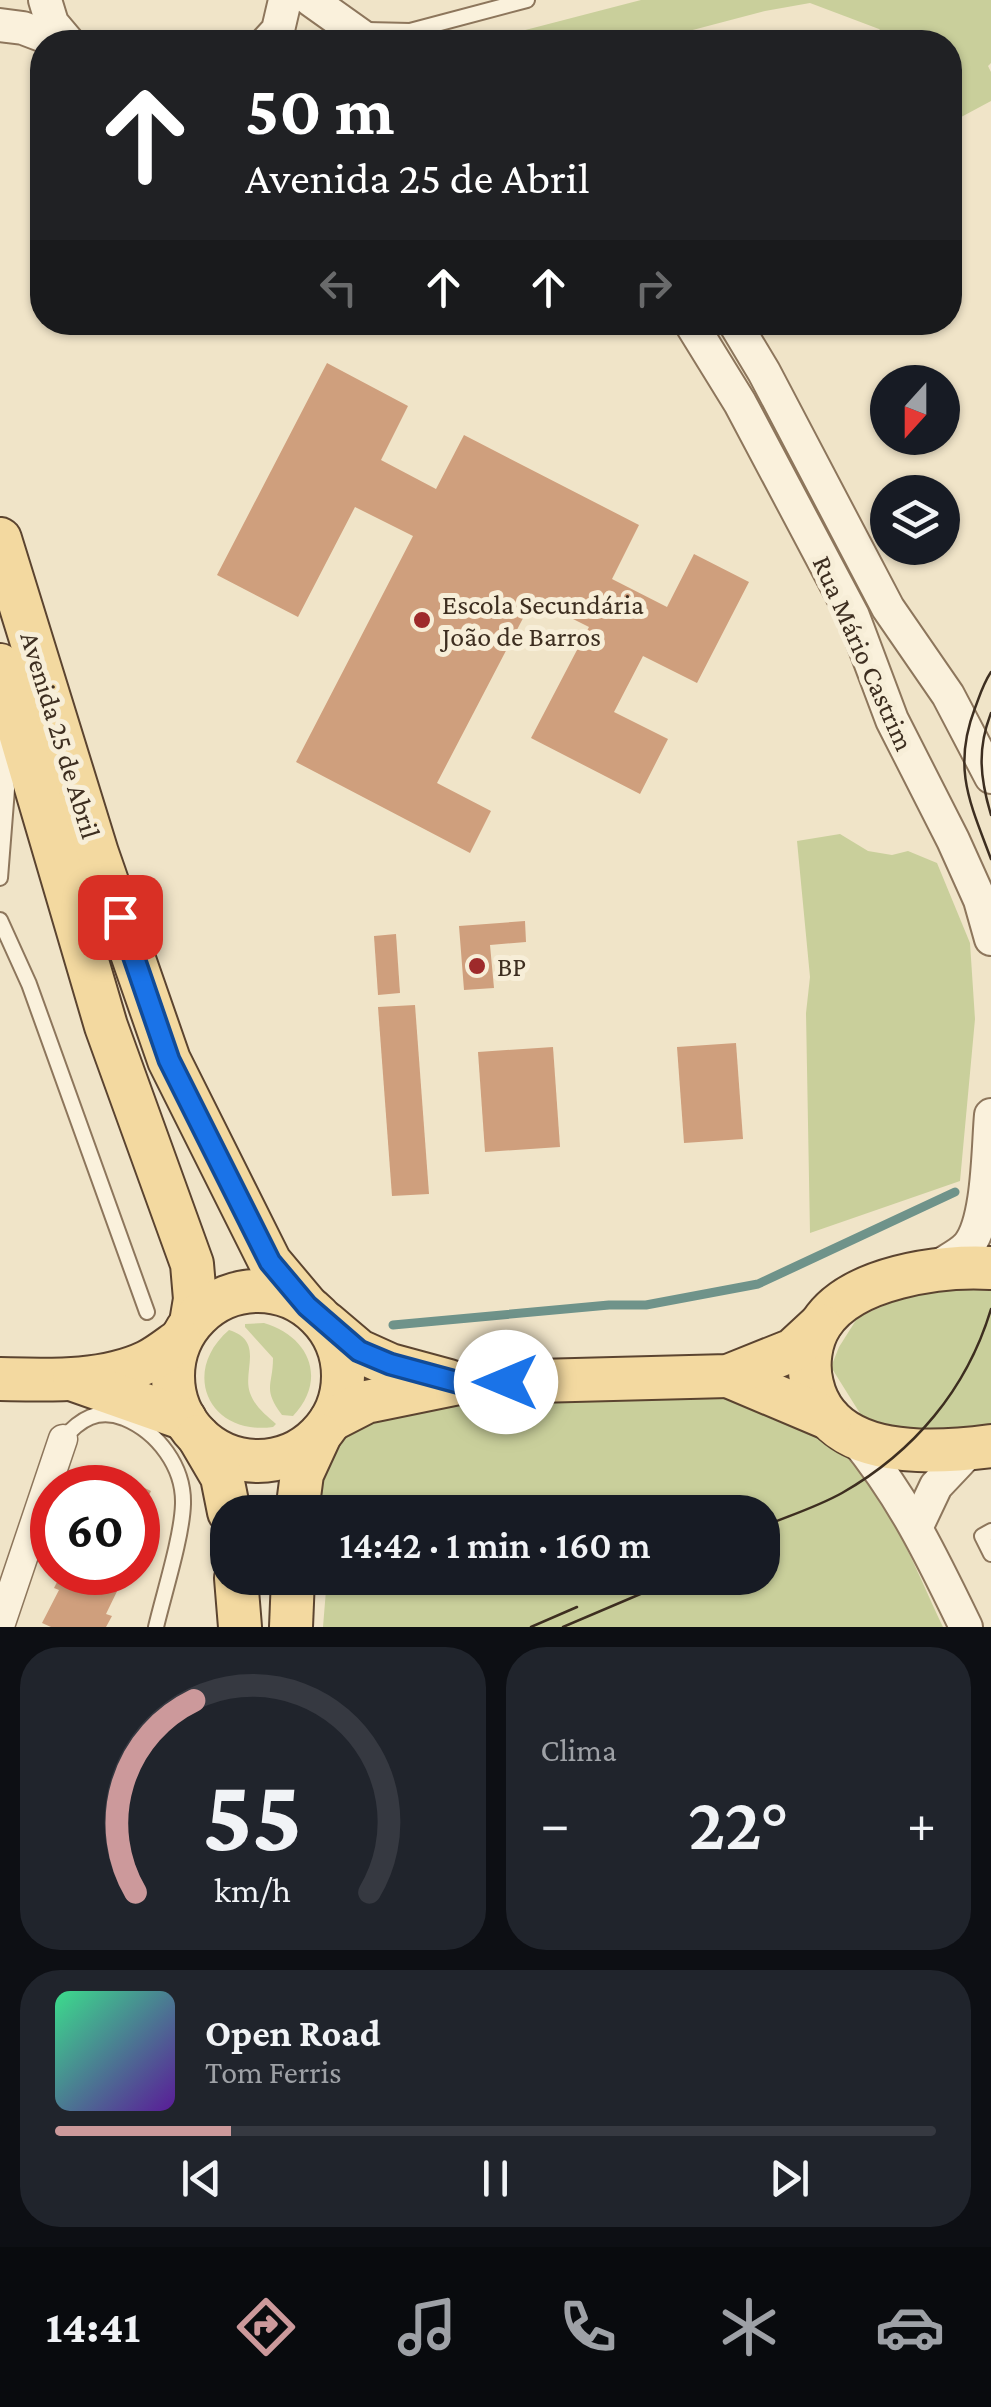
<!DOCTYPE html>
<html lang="pt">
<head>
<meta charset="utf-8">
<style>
  body { margin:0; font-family:"Crimson Pro",serif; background:#20242c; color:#f1f3f6; height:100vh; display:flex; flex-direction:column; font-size:38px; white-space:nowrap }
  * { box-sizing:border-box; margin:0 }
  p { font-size:32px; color:#9ea1a6 }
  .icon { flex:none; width:55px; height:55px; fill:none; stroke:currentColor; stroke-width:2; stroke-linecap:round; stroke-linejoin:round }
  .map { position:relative; height:1627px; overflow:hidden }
  .details { display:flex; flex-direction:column; gap:20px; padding:20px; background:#0d0f14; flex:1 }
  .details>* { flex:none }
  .guide { position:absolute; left:30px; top:30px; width:932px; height:305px; border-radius:40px; box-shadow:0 2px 8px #0004; background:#202124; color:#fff; overflow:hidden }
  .needle { width:65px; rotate:201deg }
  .fabs { position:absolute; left:870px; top:365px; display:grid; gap:20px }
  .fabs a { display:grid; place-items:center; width:90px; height:90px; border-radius:50%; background:#171b24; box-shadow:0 2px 8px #0004; font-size:50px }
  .speed { position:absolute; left:30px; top:1465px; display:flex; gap:20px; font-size:50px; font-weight:700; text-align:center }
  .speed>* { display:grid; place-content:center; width:130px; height:130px; border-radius:50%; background:#171b24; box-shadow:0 2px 8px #0004; line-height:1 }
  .speed .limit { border:15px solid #d22; background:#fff; color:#111 }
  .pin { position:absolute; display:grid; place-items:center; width:85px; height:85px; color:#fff; margin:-42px; border-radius:20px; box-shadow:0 5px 15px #0006 }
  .me { position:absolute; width:110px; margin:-55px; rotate:270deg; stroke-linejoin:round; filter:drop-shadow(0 0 8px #0008) }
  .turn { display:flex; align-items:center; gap:35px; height:210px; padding:0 50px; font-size:45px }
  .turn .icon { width:130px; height:130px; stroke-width:2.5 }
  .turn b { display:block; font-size:70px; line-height:85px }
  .lanes { display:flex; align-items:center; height:95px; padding:0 50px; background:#0003; justify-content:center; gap:50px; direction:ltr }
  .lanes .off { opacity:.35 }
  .big { font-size:75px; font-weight:600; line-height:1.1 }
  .details .tile { flex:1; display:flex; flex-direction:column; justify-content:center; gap:15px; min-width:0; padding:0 35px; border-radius:40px; background:#20242c }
  .details .dial { align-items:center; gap:0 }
  .dial svg { height:260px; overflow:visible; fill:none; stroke:#363941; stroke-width:7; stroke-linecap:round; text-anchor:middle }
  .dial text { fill:#f1f3f6; stroke:none }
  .song { display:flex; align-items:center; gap:30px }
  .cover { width:120px; height:120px; border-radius:15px; background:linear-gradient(135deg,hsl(150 70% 55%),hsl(270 70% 35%)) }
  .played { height:10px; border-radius:5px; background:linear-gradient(90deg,#cc999b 20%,#363941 20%) }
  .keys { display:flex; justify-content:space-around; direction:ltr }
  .heat { display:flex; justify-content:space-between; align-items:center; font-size:55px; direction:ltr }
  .details .tiles { flex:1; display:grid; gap:20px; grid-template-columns:1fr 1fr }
  .tile:last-child { grid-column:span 2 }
  .trip { position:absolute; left:210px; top:1495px; width:570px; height:100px; border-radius:40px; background:#171b24; box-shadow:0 2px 8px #0004; font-weight:600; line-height:100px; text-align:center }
  .menu { display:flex; height:160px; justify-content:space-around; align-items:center; background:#090b0e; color:#9ea1a6 }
  .menu .icon { width:70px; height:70px }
  .menu .on { color:#cc999b }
  .menu b { font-size:45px; color:#f1f3f6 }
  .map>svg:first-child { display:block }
  .green { fill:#c9cf9b }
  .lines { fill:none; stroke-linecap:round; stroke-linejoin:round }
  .stream { stroke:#6f938a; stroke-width:9 }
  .building { fill:#cf9f7d }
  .service-casing { stroke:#8d765c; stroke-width:18 }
  .minor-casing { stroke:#8d765c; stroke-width:31 }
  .tertiary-casing { stroke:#8d765c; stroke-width:36 }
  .primary-casing { stroke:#5b4430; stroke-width:46 }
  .service { stroke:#faf1dc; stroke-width:14 }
  .minor { stroke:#faf1dc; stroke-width:28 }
  .tertiary { stroke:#faf1dc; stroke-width:32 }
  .primary { stroke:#f3d9a0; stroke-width:42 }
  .tram { stroke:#3d2e20; stroke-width:2.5 }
  .route-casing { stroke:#114b97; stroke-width:25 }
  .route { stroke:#1a73e8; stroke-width:18 }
  .poi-dot { fill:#9e2a2b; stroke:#f7eed8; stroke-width:4 }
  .labels { text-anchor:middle; stroke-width:10; stroke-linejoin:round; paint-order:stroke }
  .poi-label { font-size:28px; fill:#3d2e20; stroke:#f7eed8; text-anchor:start }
  .street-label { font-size:28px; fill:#3d2e20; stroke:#f7eed8 }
</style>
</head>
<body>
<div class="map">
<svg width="991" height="1627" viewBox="0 0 991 1627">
  <rect width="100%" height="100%" fill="#f0e4c8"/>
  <g class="green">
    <polygon points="641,0 991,0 991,63 988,66 991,72 991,101 950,123 950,42 893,42 879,29 810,3 765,11 647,42 479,42"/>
    <polygon points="840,834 868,851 892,855 908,851 937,863 970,943 975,1019 960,1181 810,1233 806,1013 810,977 797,841"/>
    <polygon points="978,1286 991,1287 991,1425 911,1435 861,1415 831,1367 839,1347 858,1317 911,1294"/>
    <path d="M264 1323C309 1336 328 1379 293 1416L282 1415C262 1388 273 1386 273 1358L245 1327V1324Z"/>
    <path d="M229 1330C265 1341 242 1371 250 1393 255 1407 266 1415 276 1424L273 1427C209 1436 180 1372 229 1330Z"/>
    <path d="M752 1397C787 1414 829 1432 856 1463 890 1503 920 1579 943 1627H323L327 1578H762V1512H314L329 1453 354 1422 404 1404Z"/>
  </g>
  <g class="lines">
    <polyline class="stream" points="393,1325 609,1305 646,1305 758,1284 955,1192"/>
  </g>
  <g class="building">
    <polygon points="327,363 408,406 381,460 436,489 464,435 639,525 612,579 667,607 694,554 749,582 697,683 643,656 614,712 668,739 640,794 531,738 589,627 533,599 437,783 491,811 470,853 296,762 413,536 355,507 298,617 217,575"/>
    <polygon points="525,921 526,942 490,945 494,988 464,990 459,926"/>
    <polygon points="396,934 400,993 378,995 374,936"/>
    <polygon points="415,1005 429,1194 392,1196 378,1007"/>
    <polygon points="736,1043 743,1139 684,1143 677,1047"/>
    <polygon points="553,1047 560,1147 485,1152 478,1052"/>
    <polygon points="96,1465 151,1491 138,1518 138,1488 84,1488"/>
    <polygon points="62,1572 120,1572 117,1579 122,1581 106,1614 112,1616 106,1627 51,1627 42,1623 59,1590 54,1588"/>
  </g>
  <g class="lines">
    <g class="service-casing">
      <g id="service">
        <polyline points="367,30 410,31 527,0"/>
        <polyline points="0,878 7,789 4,741"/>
        <polyline points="0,920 29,984 147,1312"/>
        <path d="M63 1439C80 1419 98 1408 124 1418 158 1432 184 1467 183 1504 182 1537 164 1593 156 1627"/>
        <polyline points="991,1531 982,1536 991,1554"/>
      </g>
    </g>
    <g class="minor-casing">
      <polyline id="minor" points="0,1626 63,1439"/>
    </g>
    <g class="tertiary-casing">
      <g id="tertiary">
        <polyline points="45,0 52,23 68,42"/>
        <polyline points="311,0 370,42"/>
        <polyline points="0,25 23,28 60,42"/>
        <polyline points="267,42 278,30 285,0"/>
        <polyline points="690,322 740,403 853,616 892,720 953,840 980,900 991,939"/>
        <polyline points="734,322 764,372 888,608 948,695 991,777"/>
        <path d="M936 1268C946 1261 960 1255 968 1246 989 1221 988 1147 991 1115"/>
        <path d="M853 1436C903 1496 932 1557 966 1627"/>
        <polyline points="917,1526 936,1486 971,1449"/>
      </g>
    </g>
    <g class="primary-casing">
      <g id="primary">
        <polyline points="0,539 97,853 169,1060 270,1262 307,1306"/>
        <polyline points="0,665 106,1026 192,1264 195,1299 191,1323"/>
        <path d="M991 1268C941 1265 851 1277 821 1324 810 1341 807 1365 812 1384 829 1460 932 1454 991 1446"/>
        <circle cx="258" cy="1376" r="85"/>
        <polyline points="326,1323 359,1351 390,1365 449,1381"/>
        <polyline points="728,1376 830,1419"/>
        <path d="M0 1379C48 1380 103 1383 147 1362 159 1356 170 1347 180 1340"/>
        <polyline points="74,1380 185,1419"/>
        <polyline points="331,1420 366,1402 459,1383 728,1376 793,1350 820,1325"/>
        <polyline points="198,1436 222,1477 229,1512"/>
        <polyline points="297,1512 302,1474 320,1435"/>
        <polyline points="236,1578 240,1627"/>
        <polyline points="291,1627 293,1578"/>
      </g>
    </g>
    <use href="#service" class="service"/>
    <use href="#minor" class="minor"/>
    <use href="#tertiary" class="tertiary"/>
    <use href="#primary" class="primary"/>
    <g class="tram">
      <path d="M991 672C983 684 980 695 975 708 952 768 970 803 991 859"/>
      <path d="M991 713C977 749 980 778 991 815"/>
      <path d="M762 1527C788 1516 817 1507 842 1493 914 1452 967 1389 991 1309"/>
      <polyline points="531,1627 577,1607"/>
      <polyline points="563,1627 678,1578"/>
    </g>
  </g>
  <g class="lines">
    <g class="route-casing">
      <polyline id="route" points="120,917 169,1060 270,1262 307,1306 359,1351 390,1364 460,1383 506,1382"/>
    </g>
    <use href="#route" class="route"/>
  </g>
  <g class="poi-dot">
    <circle cx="422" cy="620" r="10"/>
    <circle cx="477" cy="966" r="10"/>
  </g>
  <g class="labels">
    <g class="poi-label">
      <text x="442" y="614">Escola Secundária<tspan x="442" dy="32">João de Barros</tspan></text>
      <text x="497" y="976">BP</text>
    </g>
    <g class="street-label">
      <text transform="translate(864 653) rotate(66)" y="10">Rua Mário Castrim</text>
      <text transform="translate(61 735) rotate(73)" y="10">Avenida 25 de Abril</text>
    </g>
  </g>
</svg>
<div class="fabs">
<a><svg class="needle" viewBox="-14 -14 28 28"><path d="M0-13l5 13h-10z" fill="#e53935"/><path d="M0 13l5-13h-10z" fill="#9ea1a6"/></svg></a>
<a><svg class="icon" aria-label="layers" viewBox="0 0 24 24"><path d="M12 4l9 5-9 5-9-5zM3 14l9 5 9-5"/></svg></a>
</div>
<div class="speed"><div class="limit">60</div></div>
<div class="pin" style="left:120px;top:917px;background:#d93025"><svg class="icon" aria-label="arrive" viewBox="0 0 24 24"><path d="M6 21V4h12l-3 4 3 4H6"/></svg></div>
<svg class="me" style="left:506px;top:1382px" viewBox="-20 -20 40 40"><circle r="19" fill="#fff"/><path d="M0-13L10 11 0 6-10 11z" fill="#1a73e8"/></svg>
<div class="trip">14:42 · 1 min · 160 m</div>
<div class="guide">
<div class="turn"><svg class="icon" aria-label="ahead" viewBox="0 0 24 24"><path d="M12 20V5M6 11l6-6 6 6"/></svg><div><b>50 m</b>Avenida 25 de Abril</div></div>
<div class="lanes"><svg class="icon off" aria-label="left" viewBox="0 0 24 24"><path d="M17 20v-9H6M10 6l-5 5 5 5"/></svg><svg class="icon" aria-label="ahead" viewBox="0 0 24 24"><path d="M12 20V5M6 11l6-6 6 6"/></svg><svg class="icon" aria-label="ahead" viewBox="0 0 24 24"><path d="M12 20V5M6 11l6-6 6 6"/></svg><svg class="icon off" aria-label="right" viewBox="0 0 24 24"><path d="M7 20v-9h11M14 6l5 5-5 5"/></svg></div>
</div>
</div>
<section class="details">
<div class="tiles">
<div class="tile dial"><svg viewBox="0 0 100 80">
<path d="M14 69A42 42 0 1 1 86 69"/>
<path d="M14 69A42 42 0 0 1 32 10" stroke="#cc999b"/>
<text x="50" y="56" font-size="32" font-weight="700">55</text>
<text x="50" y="72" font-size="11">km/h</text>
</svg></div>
<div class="tile"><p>Clima</p>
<div class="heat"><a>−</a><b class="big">22°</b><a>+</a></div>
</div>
<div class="tile">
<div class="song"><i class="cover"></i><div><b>Open Road</b><p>Tom Ferris</p></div></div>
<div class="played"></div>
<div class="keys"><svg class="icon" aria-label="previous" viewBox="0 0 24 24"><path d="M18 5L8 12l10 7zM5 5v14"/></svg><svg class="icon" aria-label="pause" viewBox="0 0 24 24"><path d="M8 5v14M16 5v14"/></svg><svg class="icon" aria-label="next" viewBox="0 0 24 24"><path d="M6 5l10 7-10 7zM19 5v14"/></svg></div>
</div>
</div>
</section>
<nav class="menu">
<b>14:41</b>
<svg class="icon on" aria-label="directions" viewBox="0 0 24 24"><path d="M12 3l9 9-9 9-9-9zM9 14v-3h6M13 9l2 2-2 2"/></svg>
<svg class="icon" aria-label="music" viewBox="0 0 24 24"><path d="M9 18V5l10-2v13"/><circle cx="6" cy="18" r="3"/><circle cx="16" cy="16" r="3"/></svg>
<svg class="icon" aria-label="phone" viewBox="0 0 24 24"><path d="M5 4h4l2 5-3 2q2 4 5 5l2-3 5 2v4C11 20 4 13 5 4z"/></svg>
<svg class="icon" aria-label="climate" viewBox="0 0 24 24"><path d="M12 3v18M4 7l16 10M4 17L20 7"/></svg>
<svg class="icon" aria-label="car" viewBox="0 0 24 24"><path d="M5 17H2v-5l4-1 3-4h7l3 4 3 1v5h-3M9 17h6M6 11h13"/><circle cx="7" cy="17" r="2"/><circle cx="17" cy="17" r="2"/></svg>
</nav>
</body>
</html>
